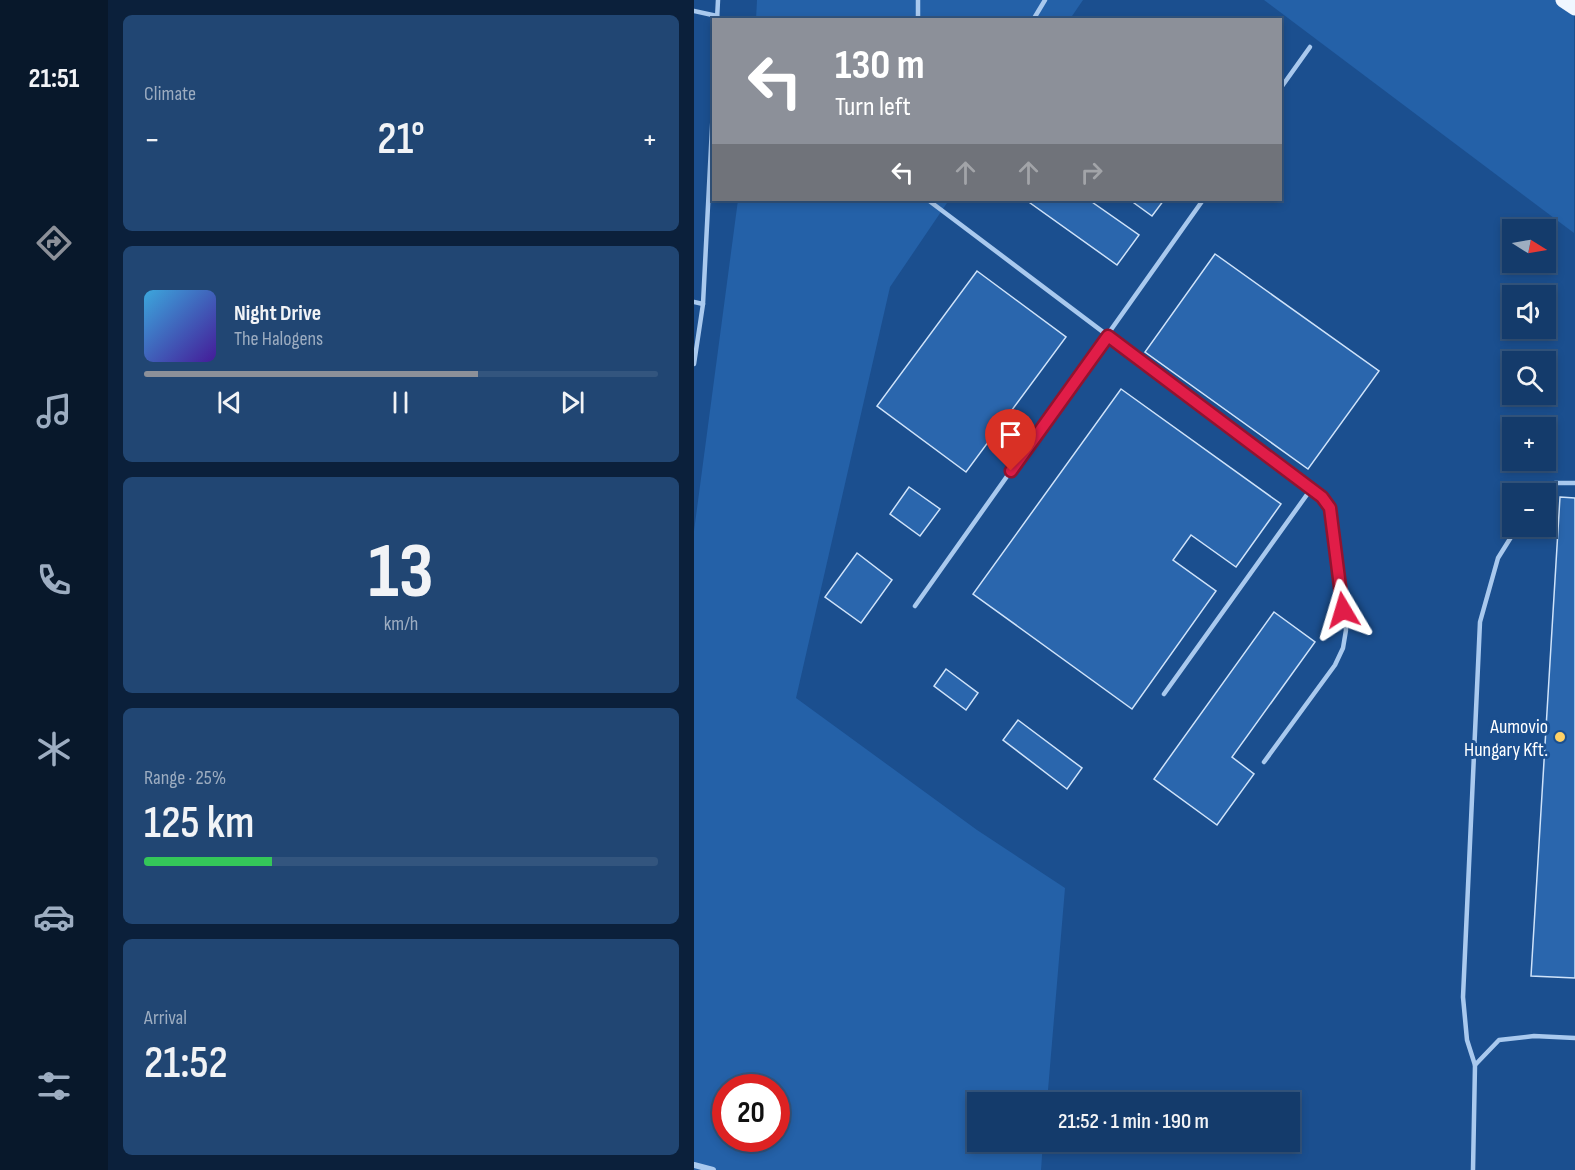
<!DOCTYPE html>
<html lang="en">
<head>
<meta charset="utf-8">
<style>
  body { margin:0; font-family:"Sofia Sans Condensed",sans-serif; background:#214673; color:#f1f3f6; height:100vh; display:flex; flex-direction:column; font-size:22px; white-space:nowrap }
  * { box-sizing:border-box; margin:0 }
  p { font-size:20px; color:#9dadc1 }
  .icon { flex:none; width:33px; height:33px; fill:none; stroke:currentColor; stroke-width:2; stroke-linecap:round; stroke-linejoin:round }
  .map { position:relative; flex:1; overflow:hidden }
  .details { display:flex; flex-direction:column; gap:15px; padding:15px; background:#0b203b; width:586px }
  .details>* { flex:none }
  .top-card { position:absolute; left:18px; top:18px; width:570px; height:183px; border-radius:0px; box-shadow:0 3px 9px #0003,0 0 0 2px #33557e; background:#8c9099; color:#fff; overflow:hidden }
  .needle { width:39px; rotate:101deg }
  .tools { position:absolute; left:808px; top:219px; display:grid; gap:12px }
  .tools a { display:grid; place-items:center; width:54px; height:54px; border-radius:0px; background:#143b6b; box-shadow:0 3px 9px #0003,0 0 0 2px #33557e; font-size:30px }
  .speed { position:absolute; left:18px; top:1074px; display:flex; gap:12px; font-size:30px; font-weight:700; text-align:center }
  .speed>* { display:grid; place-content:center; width:78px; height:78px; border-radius:50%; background:#143b6b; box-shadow:0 3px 9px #0003,0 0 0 2px #33557e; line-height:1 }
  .speed .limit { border:9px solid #d22; background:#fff; color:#111 }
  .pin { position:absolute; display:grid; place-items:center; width:51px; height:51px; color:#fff; margin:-62px -26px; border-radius:50% 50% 50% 0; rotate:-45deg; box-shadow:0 0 6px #0007 }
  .pin .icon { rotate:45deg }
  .me { position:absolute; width:66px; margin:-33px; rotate:353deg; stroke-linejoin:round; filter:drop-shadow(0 0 4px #0008) }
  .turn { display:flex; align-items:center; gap:21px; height:126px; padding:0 24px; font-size:27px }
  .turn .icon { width:78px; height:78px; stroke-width:2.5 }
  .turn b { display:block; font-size:42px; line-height:51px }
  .lanes { display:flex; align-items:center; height:57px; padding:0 24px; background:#0003; justify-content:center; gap:30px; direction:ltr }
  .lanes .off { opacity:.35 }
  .big { font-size:45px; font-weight:600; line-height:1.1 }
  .details .card { flex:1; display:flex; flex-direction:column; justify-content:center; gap:9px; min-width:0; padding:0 21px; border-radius:9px; background:#214673 }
  .details .dial { align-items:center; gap:0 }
  .dial b { font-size:78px; line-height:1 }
  .song { display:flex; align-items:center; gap:18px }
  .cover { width:72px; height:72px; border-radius:9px; background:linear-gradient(135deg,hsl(200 70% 55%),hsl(260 70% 35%)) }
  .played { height:6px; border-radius:3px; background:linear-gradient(90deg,#8c9099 65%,#33557e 65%) }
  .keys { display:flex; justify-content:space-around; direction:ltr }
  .heat { display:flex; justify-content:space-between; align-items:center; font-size:33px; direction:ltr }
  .charge { height:9px; border-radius:4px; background:linear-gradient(90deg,#34c759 25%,#33557e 0) }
  .trip { position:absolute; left:273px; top:1092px; width:333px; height:60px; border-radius:0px; background:#143b6b; box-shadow:0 3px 9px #0003,0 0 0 2px #33557e; font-weight:600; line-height:60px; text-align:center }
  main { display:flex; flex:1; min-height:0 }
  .menu { display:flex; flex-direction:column; width:108px; justify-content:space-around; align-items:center; background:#08182b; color:#9dadc1 }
  .menu .icon { width:42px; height:42px }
  .menu .active { color:#8c9099 }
  .menu b { font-size:27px; color:#f1f3f6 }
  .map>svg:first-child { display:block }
  .green { fill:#2461a8; fill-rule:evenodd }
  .building { fill:#2a66ad; stroke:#cfe3fa; stroke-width:1.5 }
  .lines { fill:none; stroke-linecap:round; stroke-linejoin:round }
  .lane { stroke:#a9c9ee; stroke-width:4.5 }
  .street { stroke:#a9c9ee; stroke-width:6 }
  .primary { stroke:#f0f6ff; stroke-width:15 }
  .route-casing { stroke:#92132f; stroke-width:15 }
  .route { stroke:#e11d48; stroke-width:10 }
  .poi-dot { fill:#ffd166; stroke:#1b4f8f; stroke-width:2 }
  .labels { text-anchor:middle; stroke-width:6; stroke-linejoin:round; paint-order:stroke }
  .poi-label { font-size:20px; fill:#fff; stroke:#1b4f8f; text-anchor:end }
</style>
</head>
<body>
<main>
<nav class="menu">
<b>21:51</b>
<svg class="icon active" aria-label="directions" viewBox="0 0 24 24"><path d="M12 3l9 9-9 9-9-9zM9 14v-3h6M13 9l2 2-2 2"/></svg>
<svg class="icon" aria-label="music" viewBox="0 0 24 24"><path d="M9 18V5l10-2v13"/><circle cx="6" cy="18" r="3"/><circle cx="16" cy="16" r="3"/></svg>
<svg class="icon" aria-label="phone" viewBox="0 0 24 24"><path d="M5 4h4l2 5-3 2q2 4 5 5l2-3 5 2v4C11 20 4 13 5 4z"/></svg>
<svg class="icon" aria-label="climate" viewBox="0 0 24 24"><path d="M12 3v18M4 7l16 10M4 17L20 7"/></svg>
<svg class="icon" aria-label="car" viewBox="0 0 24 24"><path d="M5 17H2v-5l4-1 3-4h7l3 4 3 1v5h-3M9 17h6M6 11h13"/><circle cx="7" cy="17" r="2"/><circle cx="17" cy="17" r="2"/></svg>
<svg class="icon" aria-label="filters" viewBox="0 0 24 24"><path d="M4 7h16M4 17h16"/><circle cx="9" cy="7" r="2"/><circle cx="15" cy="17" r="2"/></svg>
</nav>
<section class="details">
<div class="card"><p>Climate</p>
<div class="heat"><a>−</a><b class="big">21°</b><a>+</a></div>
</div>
<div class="card">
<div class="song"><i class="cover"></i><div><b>Night Drive</b><p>The Halogens</p></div></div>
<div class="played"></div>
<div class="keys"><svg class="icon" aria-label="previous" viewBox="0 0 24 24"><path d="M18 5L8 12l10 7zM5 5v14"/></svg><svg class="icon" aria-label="pause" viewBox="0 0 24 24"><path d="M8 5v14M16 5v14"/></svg><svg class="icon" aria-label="next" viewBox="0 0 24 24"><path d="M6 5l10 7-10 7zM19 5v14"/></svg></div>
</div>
<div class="card dial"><b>13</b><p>km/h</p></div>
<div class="card"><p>Range · 25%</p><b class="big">125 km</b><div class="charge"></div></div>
<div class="card"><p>Arrival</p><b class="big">21:52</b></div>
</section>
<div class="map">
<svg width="881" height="1170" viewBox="0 0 881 1170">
  <rect width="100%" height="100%" fill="#1b4f8f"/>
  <g class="green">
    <polygon points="63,0 389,0 376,19 62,20"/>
    <polygon points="570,0 880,0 880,233"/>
    <path d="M44 200H255L196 287 102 698 283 830 371 888 353 1102H284V1142H349L347 1170H0V531ZM32 1088H82V1138H32Z"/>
  </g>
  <g class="building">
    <polygon points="332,200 395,200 445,235 423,265"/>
    <polygon points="436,200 470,200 458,216"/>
    <polygon points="521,254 685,371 614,469 451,352"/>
    <polygon points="283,271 372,337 272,472 183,406"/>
    <polygon points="427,389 587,504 542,567 497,535 479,560 522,591 438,709 279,594"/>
    <polygon points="215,487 246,509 226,536 196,514"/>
    <polygon points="866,497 881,498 881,978 837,976"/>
    <polygon points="163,553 198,580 167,623 131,597"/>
    <polygon points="580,612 621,642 538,757 560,774 523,825 460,779"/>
    <polygon points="252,669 284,693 272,710 240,686"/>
    <polygon points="324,720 388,768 373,789 309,740"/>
  </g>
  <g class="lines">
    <g class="lane">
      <polyline points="0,11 23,16"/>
      <polyline points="23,20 24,0"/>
      <polyline points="224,20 224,0"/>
      <polyline points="339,20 351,0"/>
      <polyline points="586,89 616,47"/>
      <polyline points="234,200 628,497 636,508 652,630 649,648 641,665 570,762"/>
      <polyline points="0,302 9,304"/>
      <polyline points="0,364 9,304 20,88"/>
      <polyline points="844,494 861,483 881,483"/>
      <polyline points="221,606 509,200"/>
      <polyline points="470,694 617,489"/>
      <polyline points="781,1065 773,1040 769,997 786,622 804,558 824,526"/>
      <polyline points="779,1170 781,1065 805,1040 840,1036 881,1038"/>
    </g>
    <polyline class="street" points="0,1165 19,1170"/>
    <polyline class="primary" points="869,0 881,8"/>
  </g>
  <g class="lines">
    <g class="route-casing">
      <polyline id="route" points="317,471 414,336 628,497 636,508 649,610"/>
    </g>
    <use href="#route" class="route"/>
  </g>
  <circle class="poi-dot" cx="866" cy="737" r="6"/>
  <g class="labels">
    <g class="poi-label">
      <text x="854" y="733">Aumovio<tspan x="854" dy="23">Hungary Kft.</tspan></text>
    </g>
  </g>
</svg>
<div class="tools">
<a><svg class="needle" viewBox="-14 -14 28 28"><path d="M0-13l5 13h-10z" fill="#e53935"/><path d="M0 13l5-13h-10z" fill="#9dadc1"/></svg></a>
<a><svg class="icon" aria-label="sound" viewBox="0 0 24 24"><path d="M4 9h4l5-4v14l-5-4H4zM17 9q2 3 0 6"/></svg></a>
<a><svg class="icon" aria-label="search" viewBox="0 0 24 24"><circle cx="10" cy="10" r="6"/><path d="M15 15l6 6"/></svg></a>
<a>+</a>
<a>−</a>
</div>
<div class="speed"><div class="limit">20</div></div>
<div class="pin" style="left:317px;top:471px;background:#d93025"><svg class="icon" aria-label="arrive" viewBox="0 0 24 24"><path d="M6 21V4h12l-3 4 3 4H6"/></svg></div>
<svg class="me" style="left:649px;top:610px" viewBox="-20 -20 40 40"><path d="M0-17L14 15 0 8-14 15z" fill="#e11d48" stroke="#fff" stroke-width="4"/></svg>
<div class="trip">21:52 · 1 min · 190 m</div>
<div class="top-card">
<div class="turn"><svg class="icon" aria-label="left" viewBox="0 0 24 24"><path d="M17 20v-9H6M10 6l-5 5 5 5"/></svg><div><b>130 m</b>Turn left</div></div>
<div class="lanes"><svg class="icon" aria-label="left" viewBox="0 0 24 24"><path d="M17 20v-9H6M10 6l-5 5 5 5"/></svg><svg class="icon off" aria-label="ahead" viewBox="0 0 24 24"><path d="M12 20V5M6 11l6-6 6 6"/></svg><svg class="icon off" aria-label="ahead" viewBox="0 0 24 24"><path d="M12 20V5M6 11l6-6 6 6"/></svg><svg class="icon off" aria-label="right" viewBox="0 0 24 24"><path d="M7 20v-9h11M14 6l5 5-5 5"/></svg></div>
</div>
</div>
</main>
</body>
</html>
